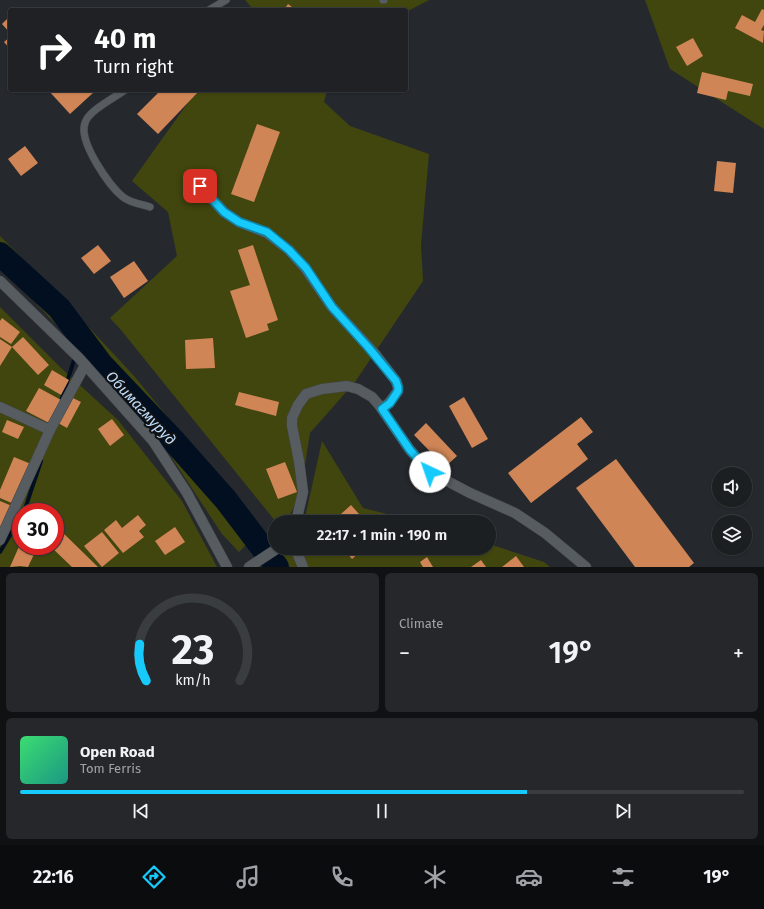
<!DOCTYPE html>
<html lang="en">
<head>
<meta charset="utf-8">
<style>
  body { margin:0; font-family:"Fira Sans",sans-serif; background:#25272a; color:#f1f3f6; height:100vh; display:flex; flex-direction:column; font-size:15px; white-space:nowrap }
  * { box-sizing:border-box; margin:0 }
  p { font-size:13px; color:#a0a2a5 }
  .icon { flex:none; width:22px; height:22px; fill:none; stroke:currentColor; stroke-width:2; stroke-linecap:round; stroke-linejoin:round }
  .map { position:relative; height:567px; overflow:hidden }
  .panel { display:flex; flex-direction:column; gap:6px; padding:6px; background:#0f1113; flex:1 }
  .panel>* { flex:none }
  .banner { position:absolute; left:8px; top:8px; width:400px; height:84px; border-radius:4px; box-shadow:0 1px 3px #0004,0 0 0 1px #3a3d40; background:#202124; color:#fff; overflow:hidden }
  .fabs { position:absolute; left:712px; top:467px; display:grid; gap:8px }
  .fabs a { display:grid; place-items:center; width:40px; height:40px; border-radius:50%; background:#1c1f22; box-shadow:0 1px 3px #0004,0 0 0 1px #3a3d40; font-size:20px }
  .speed { position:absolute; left:12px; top:503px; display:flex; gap:8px; font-size:20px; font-weight:700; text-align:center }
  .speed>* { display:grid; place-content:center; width:52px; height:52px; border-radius:50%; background:#1c1f22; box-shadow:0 1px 3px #0004,0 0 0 1px #3a3d40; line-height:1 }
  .speed .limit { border:6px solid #d22; background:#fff; color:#111 }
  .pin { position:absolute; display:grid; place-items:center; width:34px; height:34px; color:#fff; margin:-17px; border-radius:8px; box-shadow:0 2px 6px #0006 }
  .me { position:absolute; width:44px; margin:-22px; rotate:318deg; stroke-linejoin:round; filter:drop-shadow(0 0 3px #0008) }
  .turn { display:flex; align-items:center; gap:14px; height:84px; padding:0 20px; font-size:18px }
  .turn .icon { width:52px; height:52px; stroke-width:2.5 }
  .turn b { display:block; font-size:28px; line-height:34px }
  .big { font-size:30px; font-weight:600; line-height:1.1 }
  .panel .tile { flex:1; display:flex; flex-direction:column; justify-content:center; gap:6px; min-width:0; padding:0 14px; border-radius:6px; background:#25272a }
  .panel .dial { align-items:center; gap:0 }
  .dial svg { height:104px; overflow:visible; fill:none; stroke:#3a3d40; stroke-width:7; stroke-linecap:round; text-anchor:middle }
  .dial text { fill:#f1f3f6; stroke:none }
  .song { display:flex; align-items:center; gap:12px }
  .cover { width:48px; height:48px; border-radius:6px; background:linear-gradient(135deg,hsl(140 70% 55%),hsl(170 70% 35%)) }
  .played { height:4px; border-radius:2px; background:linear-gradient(90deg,#16cafb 70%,#3a3d40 70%) }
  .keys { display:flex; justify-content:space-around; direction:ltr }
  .heat { display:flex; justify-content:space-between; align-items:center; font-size:22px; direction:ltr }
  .panel .tiles { flex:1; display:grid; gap:6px; grid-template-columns:1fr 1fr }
  .tile:last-child { grid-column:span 2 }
  .trip { position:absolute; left:268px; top:515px; width:228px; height:40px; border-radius:20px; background:#1c1f22; box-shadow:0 1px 3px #0004,0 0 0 1px #3a3d40; font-weight:600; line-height:40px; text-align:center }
  .tabs { display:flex; height:64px; justify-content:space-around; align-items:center; background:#0b0c0e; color:#a0a2a5 }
  .tabs .icon { width:28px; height:28px }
  .tabs .active { color:#16cafb }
  .tabs b { font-size:18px; color:#f1f3f6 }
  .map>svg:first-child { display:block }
  .green { fill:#41460e; fill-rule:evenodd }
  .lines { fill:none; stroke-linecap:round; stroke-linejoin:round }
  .stream { stroke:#010f21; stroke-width:4 }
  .river { stroke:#010f21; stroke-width:24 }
  .building { fill:#d08556 }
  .lane-casing { stroke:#434549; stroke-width:8 }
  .street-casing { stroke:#434549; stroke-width:11 }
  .secondary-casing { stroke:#434549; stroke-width:11 }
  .lane { stroke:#575c61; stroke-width:7 }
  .street { stroke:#575c61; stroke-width:10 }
  .secondary { stroke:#575c61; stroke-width:10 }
  .route-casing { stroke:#0e83a3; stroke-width:10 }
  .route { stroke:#16cafb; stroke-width:7 }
  .labels { text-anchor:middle; stroke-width:4; stroke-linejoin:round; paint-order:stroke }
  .water-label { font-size:15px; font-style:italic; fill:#bcdbfc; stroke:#101214 }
</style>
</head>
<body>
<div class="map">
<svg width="764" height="567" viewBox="0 0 764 567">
  <rect width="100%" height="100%" fill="#25292e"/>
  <g class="green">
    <polygon points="245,0 429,0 406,12 406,10 254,10"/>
    <polygon points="645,0 764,0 764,129 670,69"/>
    <polygon points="197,90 327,90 324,102 350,126 429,154 421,245 423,281 355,382 310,433 300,496 286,522 276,522 121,330 110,318 177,256 168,212 132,181"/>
    <polygon points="0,236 56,292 135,377 204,462 254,536 239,552 222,534 164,446 127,400 0,265"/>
    <path d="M0 307 60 367 118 420 182 501 217 567H0ZM21 512H55V546H21Z"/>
    <polygon points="322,441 363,508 419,522 304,522"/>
    <polygon points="489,544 544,562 550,567 259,567 277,557 287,548 489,548"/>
  </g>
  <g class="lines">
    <g class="stream">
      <polyline points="61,401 81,338"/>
      <polyline points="24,512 41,461"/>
      <polyline points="0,552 21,517"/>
    </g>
    <polyline class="river" points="0,254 59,308 101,364 173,440 226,500 277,567"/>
  </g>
  <g class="building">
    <polygon points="288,4 296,10 284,10"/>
    <polygon points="762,9 764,10 764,25 761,30 764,31 763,43 735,28 742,15 755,22"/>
    <polygon points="10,16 10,33 2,24"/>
    <polygon points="10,37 10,49 4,42"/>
    <polygon points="693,38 703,56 687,66 676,47"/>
    <polygon points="702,72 753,84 750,96 728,91 726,100 697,93"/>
    <polygon points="48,90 92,90 94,92 70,114"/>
    <polygon points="161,90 200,90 158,134 137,114"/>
    <polygon points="257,124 280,132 254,202 231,194"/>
    <polygon points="25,146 38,163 21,176 8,159"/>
    <polygon points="717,161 736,163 733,193 714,191"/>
    <polygon points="98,245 111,261 94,274 81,258"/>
    <polygon points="253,245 278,320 267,324 269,330 246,338 230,291 250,285 238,250"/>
    <polygon points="134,261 148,281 124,298 110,277"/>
    <polygon points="2,318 20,332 11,344 0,337 0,321"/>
    <polygon points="23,337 49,365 38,375 12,347"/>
    <polygon points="213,338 215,368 186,369 185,340"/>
    <polygon points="0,339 12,347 0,366"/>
    <polygon points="52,370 69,380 61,395 44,385"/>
    <polygon points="39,388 63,401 51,424 26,411"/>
    <polygon points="239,392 279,402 276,416 235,405"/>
    <polygon points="71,397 81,402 67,428 58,423"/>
    <polygon points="464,397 488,439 472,448 449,406"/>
    <polygon points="581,417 593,432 577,444 588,459 531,503 508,473"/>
    <polygon points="112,419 124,435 110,446 98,429"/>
    <polygon points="7,420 24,427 18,439 2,432"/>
    <polygon points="426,423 457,456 445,467 414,435"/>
    <polygon points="14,457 31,464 14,504 0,498 0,490"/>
    <polygon points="616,459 694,563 689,567 635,567 576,488"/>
    <polygon points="285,462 297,492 278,499 266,469"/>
    <polygon points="0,501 12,506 0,532"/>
    <polygon points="351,505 366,522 332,522"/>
    <polygon points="138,515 146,525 139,531 144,537 123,553 104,530 116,520 122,528"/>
    <polygon points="175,527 185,542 165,555 155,541"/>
    <polygon points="58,528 98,567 72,567 50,546 55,546 55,531"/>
    <polygon points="102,532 119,553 102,567 84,546"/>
    <polygon points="21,542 21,546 33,546 37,548 28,567 20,566 10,567"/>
    <polygon points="343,548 365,548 352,559"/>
    <polygon points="367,548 383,548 374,556"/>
    <polygon points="516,556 524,567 502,567"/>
    <polygon points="427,557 433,567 423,567 420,562"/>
    <polygon points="481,560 486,567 471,567"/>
  </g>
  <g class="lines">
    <g class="lane-casing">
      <g id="lane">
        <polyline points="383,0 384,0"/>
        <polyline points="209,10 226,0"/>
        <path d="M125 90C114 98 88 111 85 123 78 141 109 186 123 197 130 203 141 204 150 207"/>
      </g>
    </g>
    <g class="street-casing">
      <g id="street">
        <polyline points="200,186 224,212 239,222 267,233 289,250 305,268 332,307 376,355 396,381 398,387 398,391 389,403 382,409"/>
        <polyline points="0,407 50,430 85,365"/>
        <polyline points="296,522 303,492 299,461 292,426 292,418 298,405 306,394 322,389 347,386 358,389 372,397 379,405 410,450 430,472 470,493 515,513 545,533 586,567"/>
        <polyline points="0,540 50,430"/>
        <polyline points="295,548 303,567"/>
        <polyline points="249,567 278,548"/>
      </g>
    </g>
    <g class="secondary-casing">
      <polyline id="secondary" points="0,281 79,358 153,441 187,493 227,567"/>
    </g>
    <use href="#lane" class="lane"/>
    <use href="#street" class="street"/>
    <use href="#secondary" class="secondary"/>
  </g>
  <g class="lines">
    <g class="route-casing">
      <polyline id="route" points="200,186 224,212 239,222 267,232 289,250 306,268 332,307 368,347 396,381 398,387 398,391 390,403 382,409 410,450 430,472"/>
    </g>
    <use href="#route" class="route"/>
  </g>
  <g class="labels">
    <g class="water-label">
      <text transform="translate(141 408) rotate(47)" y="5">Обимагмуруд</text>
    </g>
  </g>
</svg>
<div class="fabs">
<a><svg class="icon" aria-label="sound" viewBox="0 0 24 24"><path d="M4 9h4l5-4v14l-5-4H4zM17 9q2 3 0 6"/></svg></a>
<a><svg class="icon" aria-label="layers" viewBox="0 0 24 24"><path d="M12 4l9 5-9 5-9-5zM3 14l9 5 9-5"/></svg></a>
</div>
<div class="speed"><div class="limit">30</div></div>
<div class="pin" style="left:200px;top:186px;background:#d93025"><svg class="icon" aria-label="arrive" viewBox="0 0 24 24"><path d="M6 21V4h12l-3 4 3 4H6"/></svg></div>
<svg class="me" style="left:430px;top:472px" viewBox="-20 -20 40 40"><circle r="19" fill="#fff"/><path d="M0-13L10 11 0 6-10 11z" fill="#16cafb"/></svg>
<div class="trip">22:17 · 1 min · 190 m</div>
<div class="banner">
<div class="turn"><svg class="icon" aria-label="right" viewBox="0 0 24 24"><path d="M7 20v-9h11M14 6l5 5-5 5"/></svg><div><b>40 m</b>Turn right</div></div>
</div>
</div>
<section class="panel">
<div class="tiles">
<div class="tile dial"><svg viewBox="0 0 100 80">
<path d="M14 69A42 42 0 1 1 86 69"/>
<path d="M14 69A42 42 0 0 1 9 41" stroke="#16cafb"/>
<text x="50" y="56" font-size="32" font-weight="700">23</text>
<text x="50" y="72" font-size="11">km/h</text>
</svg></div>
<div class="tile"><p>Climate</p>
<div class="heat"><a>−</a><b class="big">19°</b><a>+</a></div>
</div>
<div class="tile">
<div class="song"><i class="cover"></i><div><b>Open Road</b><p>Tom Ferris</p></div></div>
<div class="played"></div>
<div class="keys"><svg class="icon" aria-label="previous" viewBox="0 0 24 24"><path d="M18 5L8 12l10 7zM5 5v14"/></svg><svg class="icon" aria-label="pause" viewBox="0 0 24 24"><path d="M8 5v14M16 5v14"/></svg><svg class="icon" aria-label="next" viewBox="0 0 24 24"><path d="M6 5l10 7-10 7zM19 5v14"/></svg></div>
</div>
</div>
</section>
<nav class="tabs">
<b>22:16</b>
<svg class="icon active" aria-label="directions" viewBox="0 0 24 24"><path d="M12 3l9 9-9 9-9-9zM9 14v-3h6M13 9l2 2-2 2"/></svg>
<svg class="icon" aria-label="music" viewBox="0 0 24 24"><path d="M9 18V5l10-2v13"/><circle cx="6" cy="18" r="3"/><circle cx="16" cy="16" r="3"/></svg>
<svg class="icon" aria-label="phone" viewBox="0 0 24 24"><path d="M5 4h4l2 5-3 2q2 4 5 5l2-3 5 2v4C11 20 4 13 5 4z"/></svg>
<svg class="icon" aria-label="climate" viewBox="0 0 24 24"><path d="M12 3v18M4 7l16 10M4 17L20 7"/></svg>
<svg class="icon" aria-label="car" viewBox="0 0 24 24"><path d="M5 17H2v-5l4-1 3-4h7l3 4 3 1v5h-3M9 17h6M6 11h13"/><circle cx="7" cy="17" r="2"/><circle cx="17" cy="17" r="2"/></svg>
<svg class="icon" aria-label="filters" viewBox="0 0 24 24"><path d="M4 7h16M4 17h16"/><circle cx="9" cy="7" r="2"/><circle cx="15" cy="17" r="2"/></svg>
<b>19°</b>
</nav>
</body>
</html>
